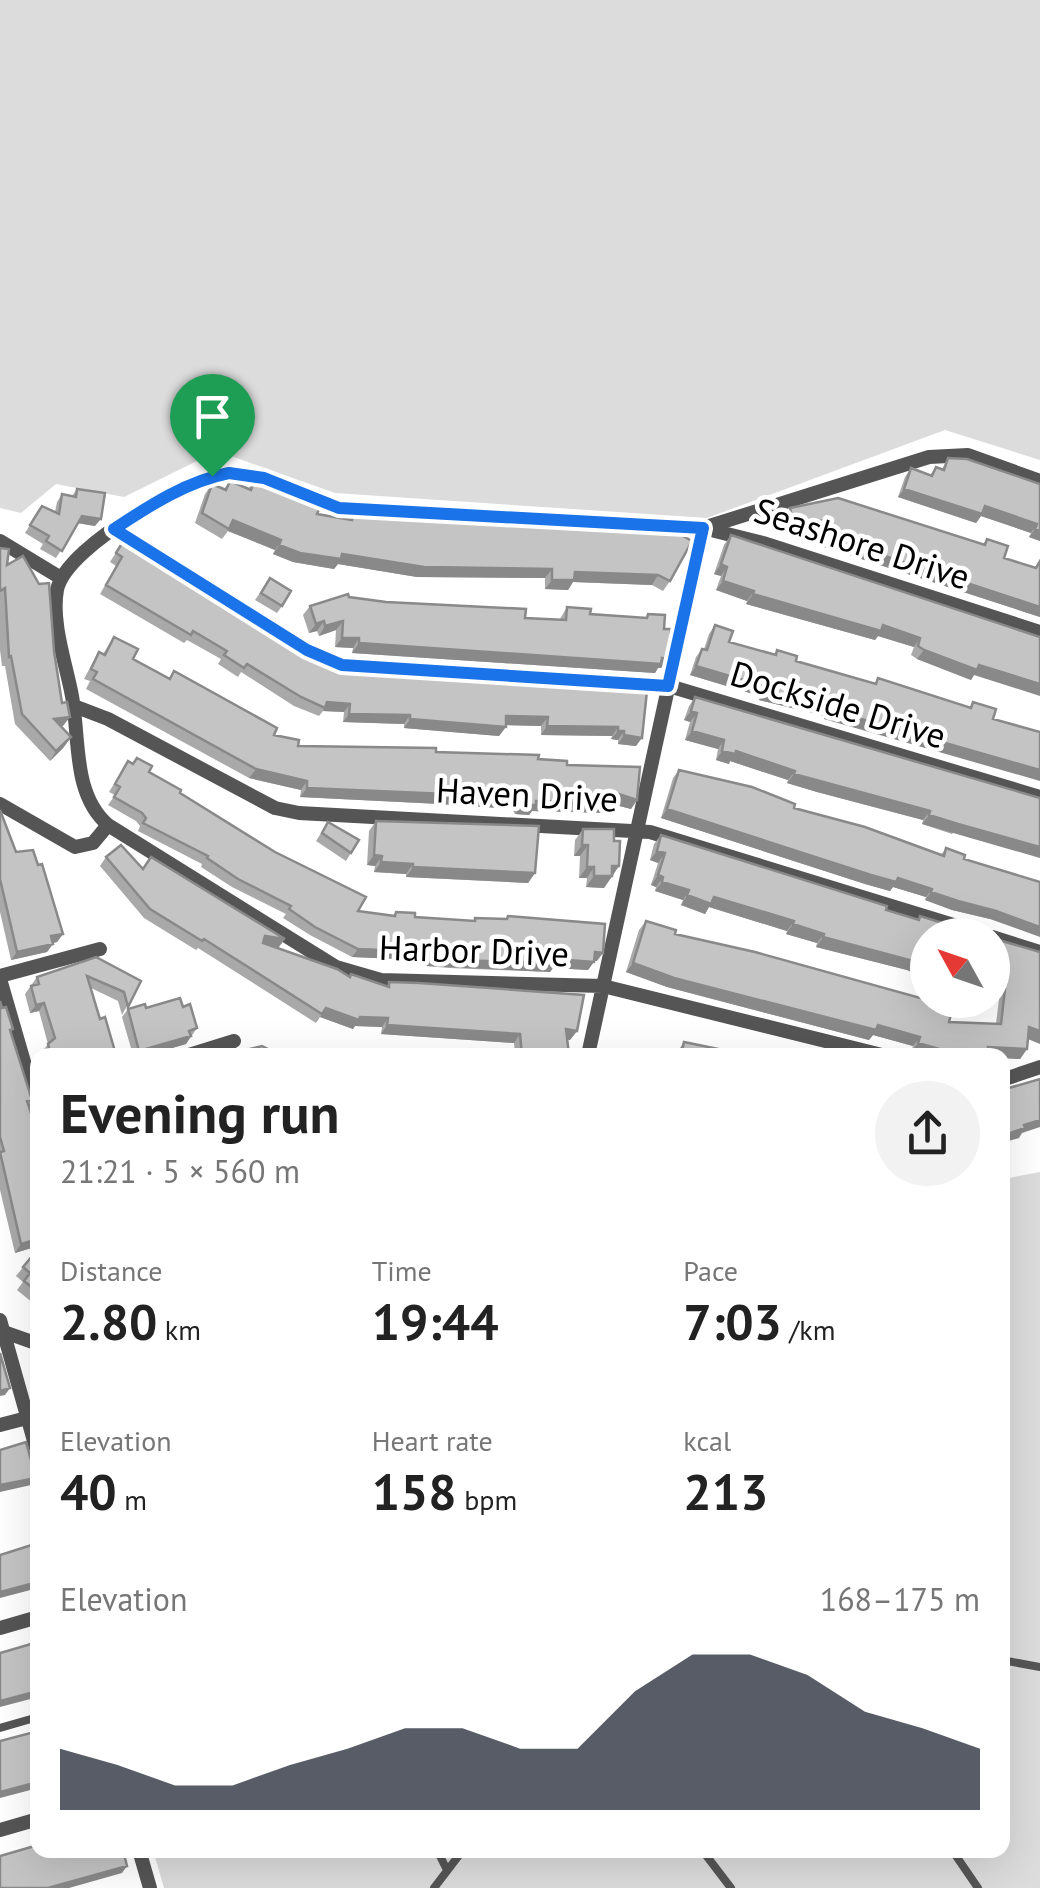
<!DOCTYPE html>
<meta charset="utf-8">
<style>
body{margin:0;font-family:"PT Sans",sans-serif;background:#f2f2f2;color:#222;height:100vh;display:flex;flex-direction:column;font-size:38px;white-space:nowrap}
*{box-sizing:border-box;margin:0}
p{font-size:32px;color:#767676}
.icon{flex:none;width:55px;height:55px;fill:none;stroke:currentColor;stroke-width:2;stroke-linecap:round;stroke-linejoin:round}
.map{position:relative;flex:1;overflow:hidden}
.sheet{position:absolute;left:30px;top:1048px;width:980px;height:810px;display:flex;flex-direction:column;background:#fff;border-radius:20px;box-shadow:0 10px 40px #0002}
.sheet>*{flex:none}
.needle{width:65px;rotate:310deg}
.controls{position:absolute;left:910px;top:918px;display:grid;gap:20px}
.controls a{display:grid;place-items:center;width:100px;height:100px;border-radius:50%;background:#fff;box-shadow:0 10px 40px #0002;font-size:50px}
.pin{position:absolute;display:grid;place-items:center;width:85px;height:85px;color:#fff;margin:-102px -42px;border-radius:50% 50% 50% 0;rotate:-45deg;box-shadow:0 0 10px #0007}
.pin .icon{rotate:45deg}
.round{display:grid;place-items:center;flex:none;width:105px;height:105px;border-radius:52px;background:#f2f2f2}
.head{display:flex;align-items:center;justify-content:space-between;height:170px;padding:0 30px}
h1{font-size:55px;font-weight:700;line-height:75px}
.metrics{display:grid;grid-template-columns:repeat(3,1fr);gap:15px;height:170px;padding:10px 30px}
.metrics div{display:grid;align-content:center}
.metrics b{font-size:50px;font-weight:700}
.metrics small{font-size:28px;font-weight:400}
.metrics p{font-size:28px}
.chart{height:280px;padding:20px 30px}
.chart p{display:flex;justify-content:space-between}
.chart svg{width:100%;height:180px;margin-top:10px;fill:#111827;opacity:.7}
.map>svg:first-child{display:block}
.green{fill:#dcdcdc}
.lines{fill:none;stroke-linecap:round;stroke-linejoin:round}
.lane{stroke:#555;stroke-width:8}
.street{stroke:#555;stroke-width:14}
.wall{fill:#a9a9a9}
.shaded-wall{fill:#898989}
.building{fill:#c4c4c4;stroke:#898989;stroke-width:2.5}
.route-casing{stroke:#fff;stroke-width:20}
.route{stroke:#1a73e8;stroke-width:12}
.labels{text-anchor:middle;stroke-width:9;stroke-linejoin:round;paint-order:stroke}
.street-label{font-size:35px;fill:#000;stroke:#fff}
</style>
<div class="map">
<svg width="1040" height="1888" viewBox="0 0 1040 1888">
<rect width="100%" height="100%" fill="#fff"/>
<path class="green" d="M0 0H1040V460L945 430 707 518 335 493 217 451 124 497 56 484 21 513 0 508Z
M1040 1172V1888H164L153 1850H1002L1003 1179Z"/>
<g class="lines">
<path class="lane" d="M1002 1660 1040 1667
M0 1728 38 1717
M437 1850 447 1870
M702 1850 731 1888
M952 1850 978 1888
M434 1888 463 1850"/>
<path class="street" d="M114 529 307 650 342 665 669 686 1040 797
M0 541 61 578
M74 706 108 719 275 808 299 813 650 832 986 935
M0 804 75 847 93 843 108 825 336 967 381 980 603 986 882 1055
M108 825C72 794 80 738 72 696 66 664 51 622 57 590 66 545 200 469 245 474 286 477 320 505 361 510L703 528 763 543 1040 632
M992 937 1040 952
M0 976 100 949
M0 979 38 1110
M189 1055 234 1041
M588 1055 703 528 929 457 968 455 1040 481
M1002 1080 1040 1067
M0 1320 38 1455
M4 1332 38 1344
M0 1425 27 1418 38 1403
M0 1628 38 1617
M0 1830 38 1819
M139 1850 150 1888"/>
</g>
<path class="wall" d="M948 458 1040 484V541L1029 537 1031 533 981 516 976 523 898 497 905 477 911 468 930 475 936 467 942 469Z
M255 479 317 514 348 519 353 513 476 523 478 520 528 525 612 526 670 581 663 591 652 585 573 582 568 590 545 589V578L417 577 338 564 334 569 293 562 273 554 275 550 228 531 222 539 195 523 205 494 212 484 224 489 230 481 248 489Z
M77 489 95 526 78 523 56 558 40 549 43 544 25 533 42 506 55 512 57 502 62 494 72 496Z
M790 508 983 544 987 539 1004 558 1034 568 1040 561V617L812 543 818 529 788 535 784 517Z
M731 535 1040 637 974 675 971 680 917 659 911 655 914 647 878 636 875 640 746 604 747 601 716 590 721 576 714 574 724 545Z
M124 540 133 551 317 658 345 671 647 691 636 746 618 744V740L611 739 612 736 541 735V726L506 725 499 736 404 728V724L343 722 344 712 323 711 319 716 294 706 241 672 238 677 218 664 221 659 187 640 184 643 100 594 116 566 110 562Z
M0 548 7 565 54 651 62 703 70 717 61 727 64 747 50 761 15 724 5 666H2L0 650Z
M270 578 282 606 277 613 255 600Z
M349 597 525 618 560 619 567 607 590 614 645 618 648 614 664 629 668 659 661 668H658L655 673 352 653 353 648 335 647 336 630 319 636 317 631 309 633 303 615 310 606Z
M715 625 729 642 774 654 777 650 796 661 874 684 878 678 970 707 973 702 996 709 824 719 825 716 759 700 760 696 690 675 696 657 702 649H704L709 634Z
M114 637 133 659 169 678 174 671 274 735 298 746 436 752 538 759 567 765 637 800 631 809 612 804 606 813 532 811 529 815 515 814 512 809 440 804 300 797 301 790 249 778 86 689 90 681 84 679 93 662 99 652 103 654Z
M695 697 994 784 952 834 922 824 923 820 817 792 787 783 788 780 730 761 729 764 716 760 718 749 685 740 690 722 684 720 689 706Z
M128 761 149 772 358 911 393 916 396 912 415 917 473 921 475 918 505 919 508 916 597 961H594L588 970 553 968 550 972 449 968 426 966 421 960 352 957 310 935 283 918 286 914 232 887 201 867 202 864 138 831 140 826 136 821 108 805 115 795 109 792Z
M679 770 941 855 946 848 964 859 990 919 952 910 925 900 926 897 893 887 890 891 865 884 661 818 673 778Z
M0 810 16 852 38 865 63 934 57 942 53 943 47 952 11 960 0 912Z
M376 821 535 873 528 883 406 877V874L374 872 375 866 367 865 369 831Z
M328 822 359 840 346 861 316 841Z
M583 829 614 841 619 866 604 888 586 887 587 878H579L580 856H574L575 840Z
M661 835 886 910 917 920 920 916 928 935V979L907 970 816 947 817 943 786 934 787 931 709 907 705 914 681 905 683 900 655 891 656 887 651 885 658 863 650 860 654 844Z
M106 857 143 869 279 947H274L349 976 387 986 389 982 577 1031 570 1040 567 1039 569 1055H515L514 1043 381 1034 382 1027 355 1026 353 1029 320 1017 316 1023 198 948 196 950 144 918 100 866Z
M646 921 675 934 949 1022 996 1024 999 999 992 997V938L1028 1039 1027 1049 1020 1059 1002 1058V1055H922L911 1052 913 1046 873 1035 869 1040 667 987 626 972 639 930Z
M96 957 141 981 122 1015 118 1001 91 988 100 1019 116 1055H43L42 1052 48 1044 39 1011 30 1013 25 994 37 977Z
M0 1001 13 1029 10 1033 32 1100 28 1106 38 1246 15 1253 0 1190Z
M183 1007 197 1028 186 1044 148 1055H133L122 1017 128 1009Z
M684 1042 727 1055H675Z
M38 1249V1313L30 1307 33 1303 17 1290 23 1282 16 1276Z"/>
<path class="shaded-wall" d="M904 489 985 506 1037 524 1031 533 981 516 976 523 898 497Z
M82 516 101 519 95 526 77 523Z
M233 520 281 540 275 550 228 531Z
M824 520 818 529 788 535 794 527Z
M1035 529 1040 531V541L1029 537Z
M818 534 1040 607V617L812 543Z
M279 545 342 554 552 569 545 578 417 577 338 564 334 569 293 562 273 554Z
M721 564 727 567 721 576 714 574Z
M575 572 658 575 652 585 573 582 568 590 545 589 552 580Z
M723 581 754 591 747 601 716 590Z
M753 594 883 625 920 638 914 647 878 636 875 640 746 604Z
M324 621 317 631 309 633 316 624Z
M343 621 336 630 319 636 325 626Z
M342 638H359L353 648 335 647Z
M359 643 662 658 668 659 661 668H658L655 673 352 653Z
M924 650 979 665 1040 684V696L974 675 971 680 917 659Z
M696 666 767 687 760 696 690 675Z
M765 691 831 707 825 716 759 700Z
M327 702 350 704 344 712 323 711Z
M830 710 1040 770V781L824 719Z
M691 711 697 713 690 722 684 720Z
M349 714 410 715 404 724 343 722Z
M506 716 548 717 541 726 500 725Z
M70 717 63 726 48 729 54 719Z
M410 719 506 727 499 736 404 728Z
M547 726 618 727 612 736 541 735Z
M618 731H624L618 740 611 739Z
M692 731 724 740 718 749 685 740Z
M624 735 642 738 636 746 618 744Z
M71 737 64 747 50 761 56 751Z
M722 751H736L795 771 788 780 730 761 729 764 716 760Z
M256 769 307 781 301 790 249 778Z
M794 774 930 811 923 820 817 792 787 783Z
M307 788 447 794 518 800 512 809 440 804 300 797Z
M616 793 637 800 631 809 612 804 606 813 532 811 529 815 515 814 522 805 536 801Z
M667 809 932 889 926 897 893 887 890 891 865 884 661 818Z
M929 815 1040 847V858L922 824Z
M582 845H588L580 856H574Z
M657 851 665 853 658 863 650 860Z
M374 855 382 856 375 866 367 865Z
M381 862 413 864 406 874 374 872Z
M612 866H619L604 888 586 887 594 876Z
M413 867 535 873 528 883 406 877Z
M587 867H594L587 878H579Z
M658 875 663 877 656 887 651 885Z
M662 882 689 890 683 900 655 891Z
M931 892 996 911 1040 927V937L990 919 952 910 925 900Z
M687 895 714 897 794 921 787 931 709 907 705 914 681 905Z
M793 924 824 934 817 943 786 934Z
M63 934 57 942 45 945 51 936Z
M265 936 285 939 279 947 259 945Z
M823 937 913 961 928 966V979L907 970 816 947Z
M53 944 47 952 11 960 17 952Z
M358 949 427 952 421 960 352 957Z
M595 952 603 953 597 961 589 960Z
M432 957 556 959 594 962 588 970 553 968 550 972 426 966Z
M633 963 878 1025 920 1037 913 1046 873 1035 869 1040 667 987 626 972Z
M992 985 1005 989 999 999 992 997Z
M44 1003 39 1011 30 1013 36 1005Z
M326 1008 360 1017 388 1018 382 1027 355 1026 353 1029 320 1017Z
M387 1025 520 1034 514 1043 381 1034Z
M1029 1027 1040 1031V1044L1023 1037Z
M566 1029 577 1031 570 1040 560 1038Z
M191 1036 186 1044 148 1055H137L139 1051Z
M918 1043 960 1054 922 1055 911 1052Z
M988 1047 1027 1049 1020 1059 1002 1058V1055H982Z
M1040 1120V1127L1022 1133 1019 1138 1002 1143 1004 1135 1024 1125Z
M38 1239V1246L15 1253 21 1244Z
M10 1388 5 1395 0 1396V1391Z
M36 1478 31 1485 0 1492V1485Z
M38 1582V1588L0 1598V1592Z
M38 1691V1697L0 1707V1701Z
M38 1782V1788L0 1798V1792Z
M127 1866 122 1873 69 1888H48Z"/>
<path class="building" d="M948 458 967 459 1040 484V531L1035 529 1037 524 985 506 982 514 904 489 911 468 932 476 936 467 944 470Z
M255 479 321 505 317 514 352 520 353 513 478 523V520L510 521 528 525 612 526 672 530 692 541 670 581 658 575 575 572 574 580H552V569L424 567 342 554 341 559 300 553 279 545 281 540 233 520 229 529 202 513 212 484 226 490 230 481 251 490Z
M77 489 105 493 101 519 82 516 62 551 46 541 49 536 30 525 42 506 59 514 62 494 76 497Z
M838 498 985 545 987 539 1008 546 1004 558 1036 568 1040 561V607L818 534 824 520 794 527 790 508Z
M731 535 1040 637V684L979 665 977 670 924 650 918 646 920 638 883 625 881 631 753 594 754 591 723 581 727 567 721 564Z
M124 540 136 547 133 551 198 584 317 658 345 671 647 691 642 738 624 735V731H618V727L547 726 548 717 506 716V727L410 719V715L349 714 350 704 327 702 325 708 301 697 247 664 244 668 224 655 227 651 193 631 191 635 106 585 122 557 116 553Z
M0 548 9 549 7 565 23 556 39 584 49 583 54 651 62 703 67 702 70 717 54 719 71 737 56 751 22 714 11 656 9 657 5 588 0 591Z
M270 578 291 591 282 606 261 593Z
M348 594 349 597 386 602 526 609 525 618 566 620 567 607 591 609 590 614 647 618 648 614 665 615 664 629H671L668 659 662 658 661 664 359 643V638H342L343 621 325 626 324 621 316 624 310 606Z
M715 625 733 631 729 642 776 655 777 650 797 656 796 661 876 684 878 678 971 708 973 702 996 709 993 719 1040 732V770L830 710 831 707 765 691 767 687 696 666 702 649 707 650Z
M114 637 138 649 133 659 170 679 174 671 277 728 274 735 299 740 298 746 436 748V752L539 755 538 759 567 761V765L640 767 637 800 616 793 612 803 536 801V805H522L518 800 447 794 307 788V781L256 769 93 679 97 672 91 669 99 652 105 655Z
M695 697 1040 798V847L958 824 929 815 930 811 794 774 795 771 736 751 735 754 722 751 724 740 692 731 697 713 691 711Z
M137 758 152 766 149 772 181 790 180 793 275 852 366 897 358 911 395 916 396 912 415 913V917L475 921V918L507 919 508 916 605 924 603 953 595 952 594 962 556 959V963L455 960 432 957 427 952 358 949 315 927 289 909 291 906 238 879 207 858 208 856 143 823 146 818 142 813 114 797 120 787 115 784 128 761 133 764Z
M679 770 752 787 795 804 794 808 865 827 944 856 946 848 965 855 964 859 1040 882V927L996 911 958 901 931 892 932 889 898 878 896 882 871 875 667 809Z
M0 810 16 852 33 850 38 865 42 864 63 934 51 936 53 944 17 952 0 879Z
M376 821 539 826 535 873 413 867V864L381 862 382 856 374 855Z
M328 822 359 840 351 853 322 833Z
M583 829H614V841H620L619 866H612V876H594V867H587L588 845H582Z
M661 835 887 906 886 910 919 920 920 916 982 935H928V966L913 961 823 937 824 934 793 924 794 921 714 897 711 904 687 895 689 890 662 882 663 877 658 875 665 853 657 851Z
M121 845 143 869 151 857 285 939 265 936 263 943 337 969 350 977 351 974 389 987V982L419 983 584 995 577 1031 566 1029 569 1055H522L520 1034 387 1025 388 1018 360 1017 359 1020 326 1008 322 1014 204 939 202 941 150 909 106 857Z
M646 921 676 930 675 934 755 952 953 1007 949 1022 1001 1024 1005 989 992 985V938L1040 952V1031L1029 1027 1027 1049 988 1047V1055H960L918 1043 920 1037 878 1025 876 1030 674 978 633 963Z
M96 957 141 981 128 1007 124 992 87 976 100 1019 105 1017 116 1055H51L48 1044 55 1038 44 1003 36 1005 31 986 39 984 37 977Z
M180 998 183 1007 190 1004 197 1028 189 1031 191 1036 139 1051 128 1009 145 1004 146 1008Z
M0 1001 2 1008 6 1007 13 1029 10 1030 32 1100 27 1101 38 1134V1239L21 1244 0 1152 4 1151 0 1137Z
M684 1042 728 1051 727 1055H681Z
M262 1046 280 1055H225Z
M1040 1079V1120L1024 1125 1025 1128 1004 1135 1006 1143 1002 1144V1090Z
M38 1249V1292L24 1281 30 1273 23 1267Z
M0 1353 10 1388 0 1391Z
M26 1442 36 1478 0 1485V1450Z
M38 1543V1582L0 1592V1555Z
M38 1642V1691L0 1701V1653Z
M38 1731V1782L0 1792V1741Z
M38 1845V1850H123L127 1866 48 1888H0V1856Z"/>
<g class="lines">
<defs>
<path id="route" d="M229 473 264 478 339 508 703 528 668 686 342 665 307 650 114 529C149 506 187 481 229 473Z"/>
</defs>
<use href="#route" class="route-casing"/>
<use href="#route" class="route"/>
</g>
<g class="labels">
<g class="street-label">
<text transform="translate(862 544) rotate(18)" y="12">Seashore Drive</text>
<text transform="translate(838 705) rotate(17)" y="12">Dockside Drive</text>
<text transform="translate(527 795) rotate(3)" y="12">Haven Drive</text>
<text transform="translate(474 951) rotate(2)" y="12">Harbor Drive</text>
</g>
</g>
</svg>
<div class="controls">
<a><svg class="needle" viewBox="-14 -14 28 28"><path d="M0-13l5 13h-10z" fill="#e53935"/><path d="M0 13l5-13h-10z" fill="#767676"/></svg></a>
</div>
<div class="pin" style="left:212px;top:476px;background:#1e9e55"><svg class="icon" aria-label="arrive" viewBox="0 0 24 24"><path d="M6 21V4h12l-3 4 3 4H6"/></svg></div>
<section class="sheet">
<div class="head"><div><h1>Evening run</h1><p>21:21 · 5 × 560 m</p></div><a class="round"><svg class="icon" aria-label="share" viewBox="0 0 24 24"><path d="M12 15V3M7 8l5-5 5 5M5 13v7h14v-7"/></svg></a></div>
<div class="metrics">
<div><p>Distance</p><b>2.80<small> km</small></b></div>
<div><p>Time</p><b>19:44</b></div>
<div><p>Pace</p><b>7:03<small> /km</small></b></div>
</div>
<div class="metrics">
<div><p>Elevation</p><b>40<small> m</small></b></div>
<div><p>Heart rate</p><b>158<small> bpm</small></b></div>
<div><p>kcal</p><b>213</b></div>
</div>
<div class="chart"><p><span>Elevation</span>168–175 m</p>
<svg viewBox="0 0 160 44" preserveAspectRatio="none"><path d="M0 44V29L10 33L20 38L30 38L40 33L50 29L60 24L70 24L80 29L90 29L100 15L110 6L120 6L130 11L140 20L150 24L160 29V44z"/></svg>
</div>
</section>
</div>
